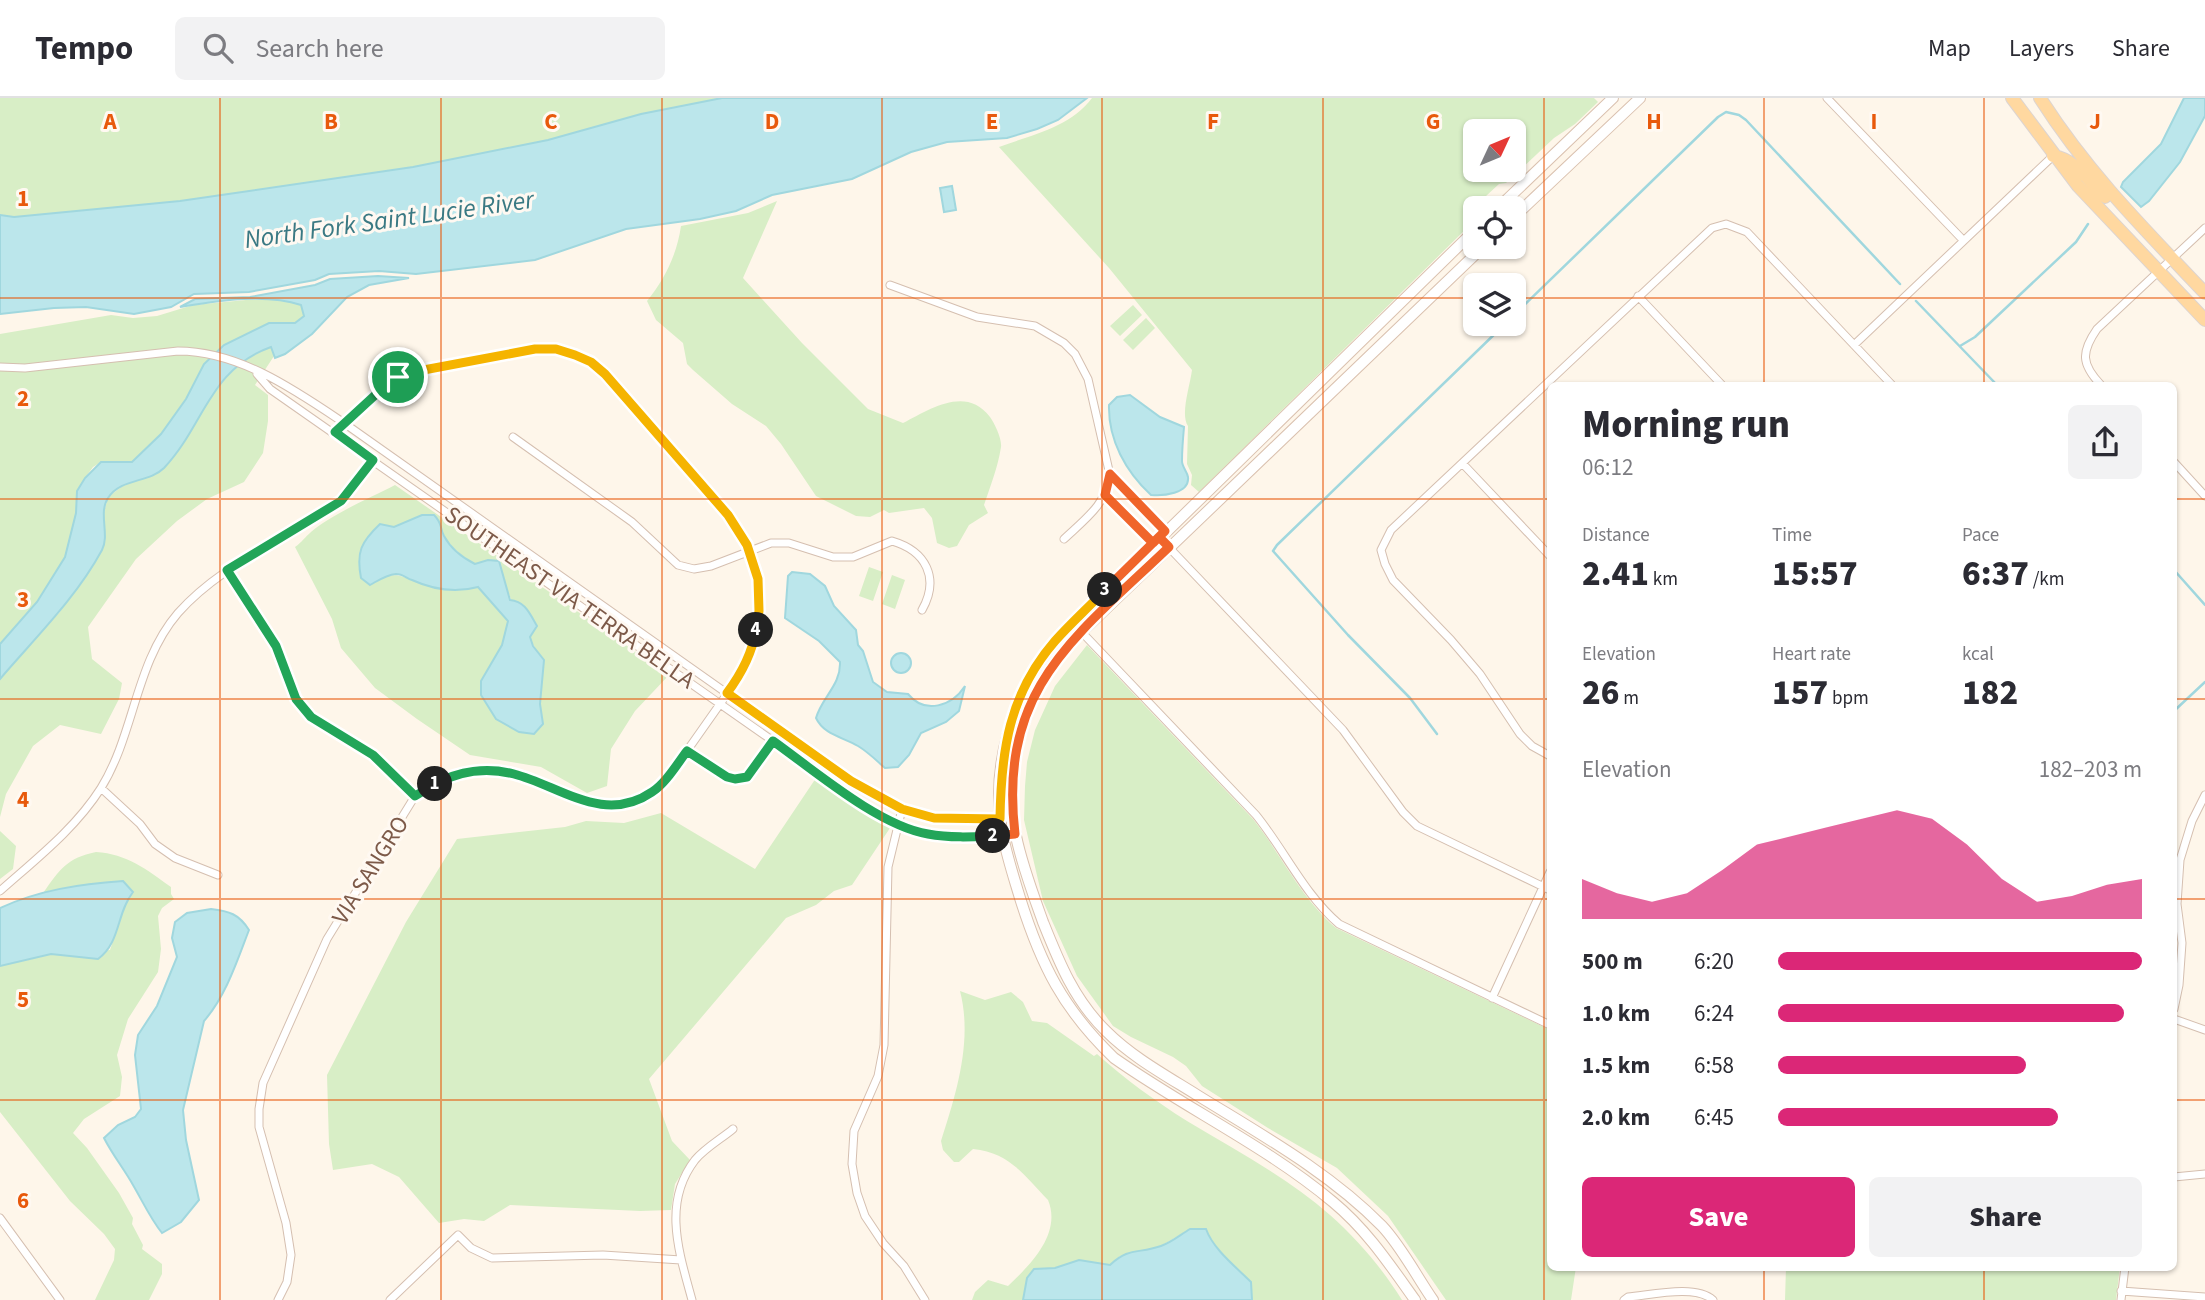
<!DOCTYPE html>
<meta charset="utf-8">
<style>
body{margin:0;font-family:"Source Sans 3",sans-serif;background:#f2f2f3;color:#2b2b33;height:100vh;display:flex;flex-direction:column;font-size:26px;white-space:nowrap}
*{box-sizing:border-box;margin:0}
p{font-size:23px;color:#7c7c81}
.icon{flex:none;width:38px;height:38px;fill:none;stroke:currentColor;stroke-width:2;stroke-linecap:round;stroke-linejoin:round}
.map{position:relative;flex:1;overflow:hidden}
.drawer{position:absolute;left:1547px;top:284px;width:630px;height:889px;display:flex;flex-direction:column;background:#fff;border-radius:10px;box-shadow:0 2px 5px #0004}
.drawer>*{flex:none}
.needle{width:46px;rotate:46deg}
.buttons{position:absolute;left:1463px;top:21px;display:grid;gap:14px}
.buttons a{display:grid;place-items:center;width:63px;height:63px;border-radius:10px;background:#fff;box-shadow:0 2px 5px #0004;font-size:35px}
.pin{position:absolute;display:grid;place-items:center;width:60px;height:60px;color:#fff;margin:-30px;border:4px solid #fff;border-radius:50%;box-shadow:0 2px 7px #0007}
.km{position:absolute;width:35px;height:35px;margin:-18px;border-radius:50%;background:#222;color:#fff;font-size:19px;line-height:35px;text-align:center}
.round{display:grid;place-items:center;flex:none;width:74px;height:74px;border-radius:10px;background:#f2f2f3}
.overview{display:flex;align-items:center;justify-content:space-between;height:119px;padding:0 35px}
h1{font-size:38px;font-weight:800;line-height:52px}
.metrics{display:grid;grid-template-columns:repeat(3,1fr);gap:10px;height:119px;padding:7px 35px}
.metrics div{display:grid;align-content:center}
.metrics b{font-size:35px;font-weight:800}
.metrics small{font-size:19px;font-weight:400}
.metrics p{font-size:19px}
.chart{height:196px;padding:14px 35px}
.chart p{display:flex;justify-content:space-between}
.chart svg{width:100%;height:126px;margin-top:7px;fill:#db2777;opacity:.7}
.primary-button{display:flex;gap:14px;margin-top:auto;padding:14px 35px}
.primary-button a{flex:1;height:80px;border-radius:10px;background:#db2777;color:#fff;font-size:28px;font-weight:800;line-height:80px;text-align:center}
.primary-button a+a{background:#f2f2f3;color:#2b2b33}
ul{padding:0 35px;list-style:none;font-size:23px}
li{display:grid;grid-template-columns:112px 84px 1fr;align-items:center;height:52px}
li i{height:18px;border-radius:9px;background:#db2777}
header{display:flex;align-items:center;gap:42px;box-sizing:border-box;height:98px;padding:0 35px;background:#fff;border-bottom:2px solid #e1e1e2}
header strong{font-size:33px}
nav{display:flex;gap:38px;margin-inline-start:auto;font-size:24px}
.search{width:490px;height:63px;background:#f2f2f3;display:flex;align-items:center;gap:18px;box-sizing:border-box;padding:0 24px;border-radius:10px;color:#7c7c81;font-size:26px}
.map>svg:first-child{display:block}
.green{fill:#d8eec6;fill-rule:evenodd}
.water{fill:#bbe6eb;stroke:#a0d7de;stroke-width:2}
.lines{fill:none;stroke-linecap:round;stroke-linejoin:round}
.stream{stroke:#a0d7de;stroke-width:2.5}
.street-casing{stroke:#d5bfb0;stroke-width:9}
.secondary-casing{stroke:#dac1af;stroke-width:12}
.primary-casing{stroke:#ddd4d0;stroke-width:14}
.street{stroke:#fff;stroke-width:7}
.secondary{stroke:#fff;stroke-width:10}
.primary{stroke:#ffd8a0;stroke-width:12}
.split-1-casing{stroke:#fff;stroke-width:14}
.split-2-casing{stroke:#fff;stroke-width:14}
.split-3-casing{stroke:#fff;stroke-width:14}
.split-4-casing{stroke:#fff;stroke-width:14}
.split-5-casing{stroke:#fff;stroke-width:14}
.split-1{stroke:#22a559;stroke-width:9}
.split-2{stroke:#22a559;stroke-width:9}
.split-3{stroke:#f0652b;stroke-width:9}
.split-4{stroke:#f5b400;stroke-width:9}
.split-5{stroke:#f5b400;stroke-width:9}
.grid{fill:none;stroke:#e8590c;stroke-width:2;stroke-opacity:0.55}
.labels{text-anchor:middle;stroke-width:6;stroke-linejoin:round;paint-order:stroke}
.street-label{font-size:24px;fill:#7d5a49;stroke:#fff9f2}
.water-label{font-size:26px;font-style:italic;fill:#3a7983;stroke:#fff9f2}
.grid-label{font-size:23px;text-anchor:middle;font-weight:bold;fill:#e8590c;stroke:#fff9f2;stroke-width:6;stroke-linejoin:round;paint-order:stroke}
</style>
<header>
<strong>Tempo</strong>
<div class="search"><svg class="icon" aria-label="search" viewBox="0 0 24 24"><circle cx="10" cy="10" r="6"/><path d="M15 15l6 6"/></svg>Search here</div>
<nav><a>Map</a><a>Layers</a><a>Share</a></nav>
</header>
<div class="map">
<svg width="2205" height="1202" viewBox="0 0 2205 1202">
<rect width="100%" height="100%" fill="#fef6ea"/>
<path class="green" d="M0 0H910L0 164Z
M1092 0H1594L1598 4 1575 26 1554 40 1506 85 1499 86 1486 98V110H1475V122L1199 394 1191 387 1192 377 1187 366 1188 328C1180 316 1190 288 1192 272L1109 170 999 49C1031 37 1071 29 1092 0ZM1475 33H1514V72H1475Z
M777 103 743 180 802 245 868 311 903 325C930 311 966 287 990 319 995 326 1002 341 1001 349 998 369 990 389 984 407L988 415 969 427 957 448 949 450 937 445 932 420 924 410 889 415 884 412 870 419 856 418 816 398 781 346 766 328 732 306 693 272 687 266 683 245 656 222 647 203C665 181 677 156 681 128L748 115Z
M284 201 301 207 304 219 295 225H269L224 247 204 266 186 301 161 337 132 364H101L93 369 85 380 77 393 76 415 65 459 37 504 0 546V236L111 217 133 220 157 218 193 207 246 202Z
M1133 207 1142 217 1120 238 1110 228Z
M1146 220 1155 230 1133 252 1123 242Z
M271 248 274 258 255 287 268 297V323L263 355 244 384 207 401 177 423 136 461 88 529 92 561 122 585 119 601 101 636 60 627 33 648 6 696 0 719V581L40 534 59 515 104 449 103 418 108 399 128 384 153 377 219 285 244 263Z
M395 387 669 577 635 613 611 651 607 688 587 695 541 669 470 657 417 621 375 590 341 550 332 521 295 449C302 444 305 439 311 434 330 417 372 399 395 387ZM422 417C440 433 454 455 475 466L488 462 499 464C508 498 522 534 544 562L540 606 543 626 481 583 503 547 508 523 478 489C461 494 429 489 412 482 401 478 398 476 385 478L394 429Z
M869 469 883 474 873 503 859 498Z
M892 477 905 482 895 511 882 506Z
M1087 547 1253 721C1281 756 1300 799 1336 830L1550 932V1169H1576L1571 1202H1446L1388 1118 1337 1070 1268 1030 1202 988 1186 968 1173 959 1131 939 1113 928 1077 878 1043 803 1024 722 1025 688 1027 664 1035 632 1055 588Z
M816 680 890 730 852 787 834 793 816 807 786 820 649 981 672 1043 690 1062 675 1086 671 1112 640 1113 510 1107 484 1123 464 1121 439 1125 399 1079 372 1066 333 1072 329 1046 327 977 406 824 457 741 565 729 586 723 624 725 661 715 755 771Z
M0 733 16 748 13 771 0 781Z
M96 754C127 756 146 771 171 789V796L174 801 162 810 158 818 161 851 158 874 128 921 117 957 122 979 120 998 84 1021 73 1035 87 1050 119 1095 133 1120 132 1126 143 1147 142 1151 162 1166V1176L149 1202H95L114 1162 115 1151 104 1136 70 1103 0 1014V868L51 856 110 852 126 804 52 792 43 795C60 771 67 760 96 754Z
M960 893 985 902 1011 894 1023 904 1032 923 1047 925 1094 958 1097 956C1125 981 1155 1003 1187 1023 1235 1052 1287 1079 1330 1117 1358 1142 1382 1170 1402 1202H1252L1251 1184C1236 1169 1213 1151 1206 1131H1190L1159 1149 1120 1158 1110 1167 1079 1162 1055 1170H1042L1027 1180 1023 1202H972L975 1194 988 1182 1008 1188C1030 1167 1062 1136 1048 1102 1024 1077 1010 1055 973 1051L959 1064H954L943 1052 941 1043C956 996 973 943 960 893Z
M1786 1169H2120L2116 1202H1785Z"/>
<path class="water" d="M722 0H1087L1058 22 1037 31 1007 40 947 44 911 54 852 81 772 97 736 113 700 121 626 131 535 162 416 176 379 173 329 176 315 182 249 194 194 196 171 209 134 216 86 209 54 210 0 216V117L14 119 180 103 413 69 548 42 641 16Z
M2184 0H2205V18L2180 64 2149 103 2141 109 2121 89 2123 84 2161 46Z
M952 88 956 112 944 114 940 90Z
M378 178 409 180 369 187 347 199 312 236 285 256 275 260 271 249C209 271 204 328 164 370 149 385 121 380 108 400 98 415 110 437 102 452 76 500 36 539 0 581V546L37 504 65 459 76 415 77 393 85 380 101 364H132L161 336 186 301 204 266 224 247 269 225H295L304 218 301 207C264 195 218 203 180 209L195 201 250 199 315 187 330 181Z
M1130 297 1160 319 1184 329C1183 340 1182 352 1182 363 1182 369 1187 373 1188 379 1190 396 1162 398 1151 397 1126 374 1108 342 1109 307L1117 299Z
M422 417H434C443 426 439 428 444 438 451 451 463 460 475 466L488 462 499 463 510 502C525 503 530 516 537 528L530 539 533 548 544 562 540 606 543 626 534 636 519 634 496 621 481 597V583L502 547 508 523 478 489C456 495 434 492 412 482 406 480 403 476 396 476 386 477 379 482 370 487L361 480C356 454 361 444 380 426L394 429Z
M792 474 810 476 825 488 834 508 856 532 858 547 863 553 873 584 887 594 908 596C925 617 952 608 965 588L959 613 946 624 921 635 909 657 898 669 885 670C876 662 868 654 858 648 843 639 824 637 816 620 822 599 841 587 840 564L819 543 785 520 788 478Z
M891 565a10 10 0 1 1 20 0a10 10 0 1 1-20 0Z
M123 783 133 794C116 816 121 844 98 861L51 856 0 868V810C39 792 80 786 123 783Z
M211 811C229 813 239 816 249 832 237 863 226 898 204 923L183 1012 186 1042 199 1102 181 1124 162 1135C150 1120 143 1104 133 1087 124 1071 112 1056 104 1040L118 1027 135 1019 141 1011 135 957 138 937 157 908 177 859 172 840 175 824 187 815Z
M1190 1131H1206C1213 1151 1236 1169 1251 1184L1252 1202H1023L1027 1180 1034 1171 1055 1170 1079 1162 1110 1167C1129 1149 1138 1156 1161 1148 1172 1144 1180 1137 1190 1131Z"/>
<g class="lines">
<path class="stream" d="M1916 203 1997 287
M1514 217 1718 19 1726 14 1739 17 1746 22 1900 186
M1960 248 1975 239 2076 144 2088 126
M2174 472 2205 507
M2174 613 2205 584
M1437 636 1410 600 1348 537 1273 453 1277 447 1505 226"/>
<defs>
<path id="street" d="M1827 0 1963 142
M890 187 977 219 1035 228 1064 245 1075 256 1088 281 1110 377 1165 433
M1638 198 1722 287
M1854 247 2053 58
M0 269 25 270 178 253C239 253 295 292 344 325L851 683 902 711 934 720H1013
M257 276 270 291 886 722C926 742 971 742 1015 736
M2101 287C2081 266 2081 254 2097 231L2205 130
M513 339 632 424 678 467 694 471 711 468 771 445H789L833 459H853L892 443C926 453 940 480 922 512
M2174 364 2205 398
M1463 366 1550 458
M1105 397 1153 445
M1159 439 1343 632 1403 714 1417 728 1550 792
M1064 441C1084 422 1107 406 1110 377
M227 472 244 496 276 548 296 601 311 619 373 657 415 698
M1073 525 1256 717C1285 753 1304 796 1339 826L1550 927
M687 653 728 679 735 681 747 679 780 633
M1550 658 1532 648 1520 636 1480 576 1451 542 1393 482 1385 466 1381 452 1391 432 1712 130 1726 126 1747 134 1892 287
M101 690 140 726 155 746 175 760 218 777
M902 711 888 769 884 947 878 978 854 1033 852 1066 857 1095 865 1118 883 1145 904 1168 925 1202
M0 793C36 761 75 731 101 690 135 635 135 565 178 515 212 477 256 455 299 429 313 421 328 414 340 404 354 392 363 376 374 362
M1492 900 1550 774
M2174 911 2179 887 2182 845 2177 806 2180 762 2192 723 2205 697
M2174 921 2205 932
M2174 1079 2205 1076
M0 1120 60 1202
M2121 1193 2205 1199
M278 1202 287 1184 291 1157 286 1125 259 1029V1011L263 985 327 841 415 698 444 681 463 674 485 672 514 675 583 704 607 707 634 704 654 693 677 667 744 572 754 545 759 513 758 481 747 447 728 417 605 276 591 264 575 257 556 251H535L413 274C382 285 358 311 335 334
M390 1202 458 1137 471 1150 492 1160 603 1157 681 1162
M692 1202C679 1154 662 1105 695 1062 705 1050 721 1041 733 1031
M1624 1202 1628 1199C1651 1197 1696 1186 1713 1202
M2121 1202 2125 1169"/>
<path id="secondary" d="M1498 110 1613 0
M1514 119 1640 0
M1415 1202C1390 1167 1367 1132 1333 1104 1266 1048 1185 1010 1114 960 1063 911 1041 867 1020 800 1014 780 1007 759 1003 738 989 668 1013 598 1056 542L1475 132
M1433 1202C1417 1179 1401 1148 1382 1128 1329 1074 1260 1036 1197 997 1165 977 1132 959 1106 933 1074 902 1059 864 1043 824 1033 796 1022 767 1016 738 1002 672 1024 602 1065 550L1483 149"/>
<path id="primary" d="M2012 0 2078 88 2205 222
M2040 0C2087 74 2145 132 2205 195
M2053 58C2077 62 2088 83 2105 99"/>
</defs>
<use href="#street" class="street-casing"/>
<use href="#secondary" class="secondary-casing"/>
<use href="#primary" class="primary-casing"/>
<use href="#street" class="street"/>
<use href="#secondary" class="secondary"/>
<use href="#primary" class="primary"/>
</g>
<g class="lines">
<defs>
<path id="split-1" d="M398 279 385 288 335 334 373 362 341 403 227 472 276 548 296 601 311 619 373 657 415 698 435 686"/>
<path id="split-2" d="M435 686C459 673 487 669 514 676 560 688 604 727 652 694 666 685 677 666 687 653L727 679 735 681 747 679 773 643C815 673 879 728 928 736 950 740 971 739 993 738"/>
<path id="split-3" d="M993 738 1015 736C998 590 1074 540 1169 449L1159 439 1153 445 1105 397 1110 376 1165 433 1105 492"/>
<path id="split-4" d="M756 532C752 556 742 575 727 595L851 683 902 711 934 720 1000 721C1001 653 1009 596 1055 543 1071 525 1089 509 1105 492"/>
<path id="split-5" d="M398 279 413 274 535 251H556L575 257 591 264 605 276 728 417 747 447 758 481 759 513 756 532"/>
</defs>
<use href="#split-1" class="split-1-casing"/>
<use href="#split-2" class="split-2-casing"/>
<use href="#split-3" class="split-3-casing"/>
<use href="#split-4" class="split-4-casing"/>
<use href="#split-5" class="split-5-casing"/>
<use href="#split-1" class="split-1"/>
<use href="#split-2" class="split-2"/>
<use href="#split-3" class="split-3"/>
<use href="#split-4" class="split-4"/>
<use href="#split-5" class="split-5"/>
</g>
<path class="grid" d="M220 0V1202M441 0V1202M662 0V1202M882 0V1202M1102 0V1202M1323 0V1202M1544 0V1202M1764 0V287M1984 0V287M0 200H1475M1514 200H2205M0 401H1550M2174 401H2205M0 601H1550M2174 601H2205M0 801H1550M2174 801H2205M0 1002H1550M2174 1002H2205M1764 1169V1202M1984 1169V1202"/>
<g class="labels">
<g class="street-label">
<text transform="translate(570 499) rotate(35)" y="8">SOUTHEAST VIA TERRA BELLA</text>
<text transform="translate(370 772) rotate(-58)" y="8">VIA SANGRO</text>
</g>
<g class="water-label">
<text transform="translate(389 121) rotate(-8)" y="9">North Fork Saint Lucie River</text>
</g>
</g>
<g class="grid-label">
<text x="110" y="31">A</text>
<text x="331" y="31">B</text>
<text x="551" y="31">C</text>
<text x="772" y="31">D</text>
<text x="992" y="31">E</text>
<text x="1213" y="31">F</text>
<text x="1433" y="31">G</text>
<text x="1654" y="31">H</text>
<text x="1874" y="31">I</text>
<text x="2095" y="31">J</text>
<text x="23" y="108">1</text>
<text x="23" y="308">2</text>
<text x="23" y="509">3</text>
<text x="23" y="709">4</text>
<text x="23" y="909">5</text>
<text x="23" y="1110">6</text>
</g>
</svg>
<div class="buttons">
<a><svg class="needle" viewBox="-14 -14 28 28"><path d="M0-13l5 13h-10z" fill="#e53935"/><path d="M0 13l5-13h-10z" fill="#7c7c81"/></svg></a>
<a><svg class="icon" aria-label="locate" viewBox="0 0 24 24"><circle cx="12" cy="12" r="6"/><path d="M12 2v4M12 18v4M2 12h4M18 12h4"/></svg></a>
<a><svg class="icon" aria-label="layers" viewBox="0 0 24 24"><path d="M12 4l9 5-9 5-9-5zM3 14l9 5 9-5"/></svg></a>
</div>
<div class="pin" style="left:398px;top:279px;background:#1e9e55"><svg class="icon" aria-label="arrive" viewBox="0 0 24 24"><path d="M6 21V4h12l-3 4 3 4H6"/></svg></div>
<b class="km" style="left:435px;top:686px">1</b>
<b class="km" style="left:993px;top:738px">2</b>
<b class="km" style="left:1105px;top:492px">3</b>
<b class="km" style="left:756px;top:532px">4</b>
<section class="drawer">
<div class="overview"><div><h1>Morning run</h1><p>06:12</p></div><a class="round"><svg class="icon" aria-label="share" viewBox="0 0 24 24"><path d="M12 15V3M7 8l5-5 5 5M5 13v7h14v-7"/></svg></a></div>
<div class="metrics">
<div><p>Distance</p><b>2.41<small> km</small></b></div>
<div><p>Time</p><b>15:57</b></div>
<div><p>Pace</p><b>6:37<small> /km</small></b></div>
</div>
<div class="metrics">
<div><p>Elevation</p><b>26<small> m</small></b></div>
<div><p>Heart rate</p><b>157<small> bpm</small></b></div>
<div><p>kcal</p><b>182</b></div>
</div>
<div class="chart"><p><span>Elevation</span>182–203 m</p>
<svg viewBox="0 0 160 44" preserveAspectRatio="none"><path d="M0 44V30L10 35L20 38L30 35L40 27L50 18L60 15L70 12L80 9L90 6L100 9L110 18L120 30L130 38L140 36L150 32L160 30V44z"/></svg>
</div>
<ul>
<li><b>500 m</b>6:20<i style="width:100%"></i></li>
<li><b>1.0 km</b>6:24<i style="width:95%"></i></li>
<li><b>1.5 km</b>6:58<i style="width:68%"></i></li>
<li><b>2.0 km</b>6:45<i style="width:77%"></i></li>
</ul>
<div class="primary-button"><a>Save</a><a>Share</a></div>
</section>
</div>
